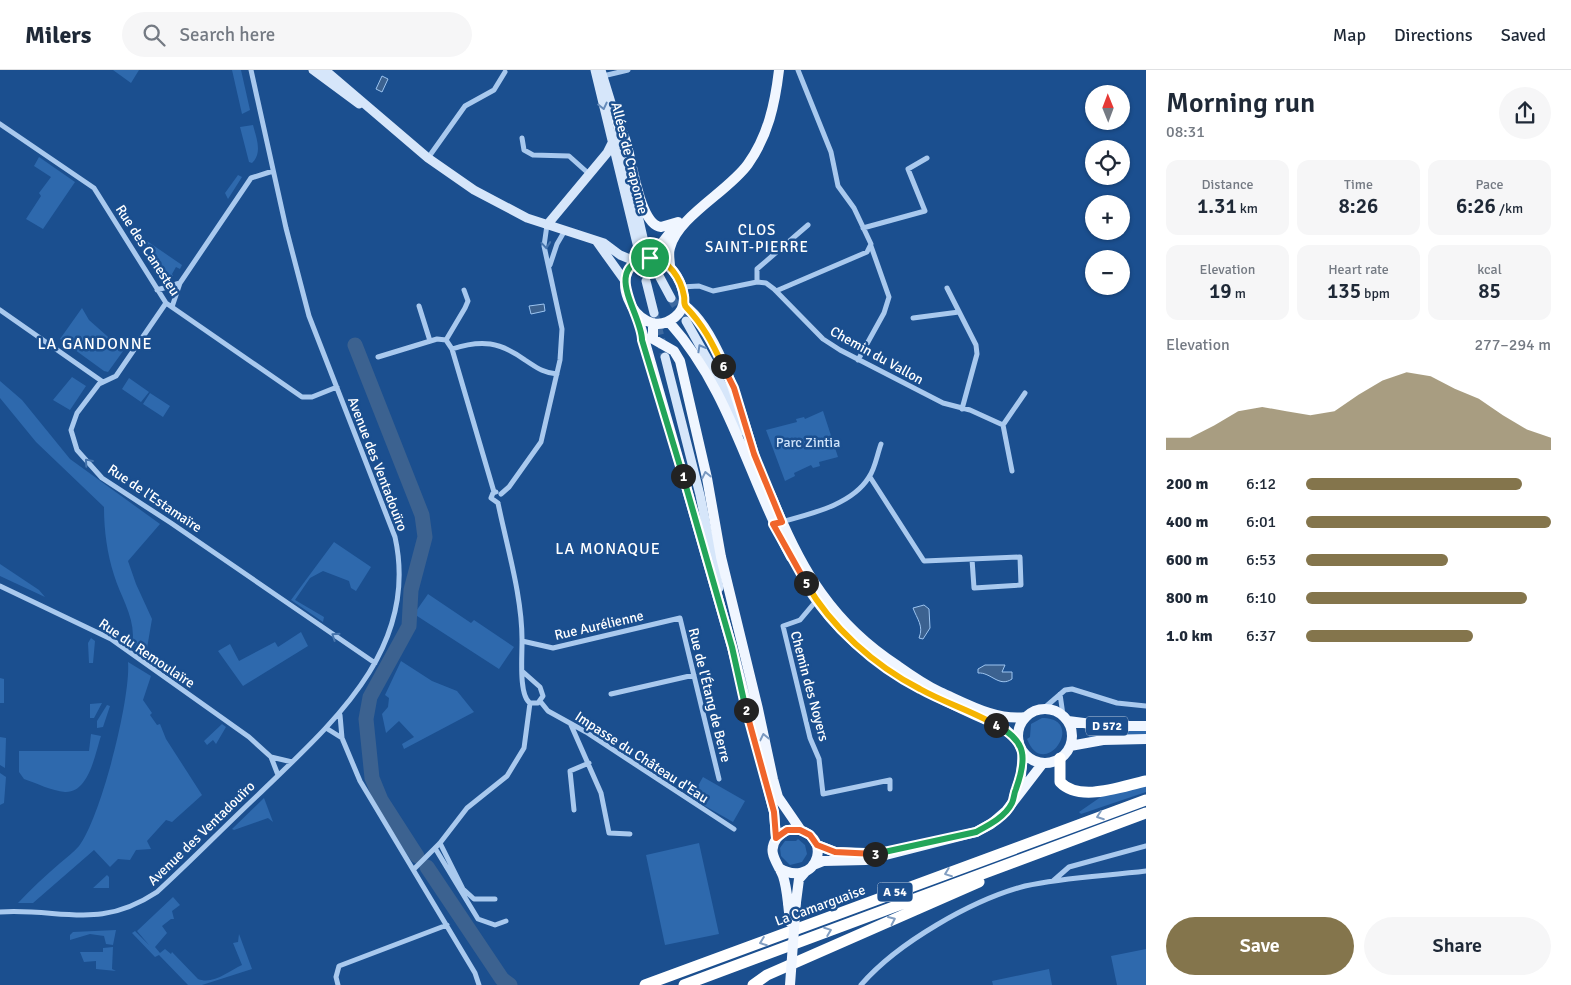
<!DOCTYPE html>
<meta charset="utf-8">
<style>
body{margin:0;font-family:Signika,sans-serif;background:#f6f6f7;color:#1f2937;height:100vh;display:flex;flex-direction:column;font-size:19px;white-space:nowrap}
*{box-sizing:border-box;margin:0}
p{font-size:16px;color:#747a83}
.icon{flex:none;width:28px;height:28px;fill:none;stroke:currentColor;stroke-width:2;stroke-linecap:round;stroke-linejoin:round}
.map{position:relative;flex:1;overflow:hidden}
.side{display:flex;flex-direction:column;background:#fff;width:425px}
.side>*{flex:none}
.needle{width:32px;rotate:359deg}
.fabs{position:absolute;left:1085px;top:15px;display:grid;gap:10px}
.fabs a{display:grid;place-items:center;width:45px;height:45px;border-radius:50%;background:#fff;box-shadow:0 1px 4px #0004;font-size:25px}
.pin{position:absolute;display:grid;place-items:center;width:42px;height:42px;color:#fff;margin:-21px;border:2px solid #fff;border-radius:50%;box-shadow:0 1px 5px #0007}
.km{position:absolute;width:25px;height:25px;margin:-12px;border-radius:50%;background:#222;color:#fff;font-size:14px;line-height:25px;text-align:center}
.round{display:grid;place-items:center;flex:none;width:52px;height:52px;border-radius:26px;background:#f6f6f7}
.headline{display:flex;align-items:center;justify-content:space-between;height:85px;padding:0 20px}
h1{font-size:28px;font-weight:600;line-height:38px}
.figures{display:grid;grid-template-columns:repeat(3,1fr);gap:8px;height:85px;padding:5px 20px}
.figures div{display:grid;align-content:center;border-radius:12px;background:#f6f6f7;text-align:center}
.figures b{font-size:21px;font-weight:600}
.figures small{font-size:14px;font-weight:400}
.figures p{font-size:14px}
.chart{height:140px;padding:10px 20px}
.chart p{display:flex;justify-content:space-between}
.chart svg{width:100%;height:90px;margin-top:5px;fill:#84754c;opacity:.7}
.cta{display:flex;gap:10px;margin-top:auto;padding:10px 20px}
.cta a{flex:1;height:58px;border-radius:30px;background:#84754c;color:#fff;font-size:20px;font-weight:600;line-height:58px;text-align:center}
.cta a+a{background:#f6f6f7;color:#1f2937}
ul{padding:0 20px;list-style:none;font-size:16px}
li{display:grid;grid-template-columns:80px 60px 1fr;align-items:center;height:38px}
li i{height:12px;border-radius:6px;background:#84754c}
header{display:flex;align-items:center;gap:30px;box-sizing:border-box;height:70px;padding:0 25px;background:#fff;border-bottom:1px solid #e0e1e3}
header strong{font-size:24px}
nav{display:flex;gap:28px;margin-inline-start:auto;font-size:18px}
.search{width:350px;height:45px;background:#f6f6f7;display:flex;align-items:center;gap:12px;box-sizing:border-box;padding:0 18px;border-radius:28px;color:#747a83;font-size:19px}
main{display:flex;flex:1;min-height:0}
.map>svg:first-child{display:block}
.green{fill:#2e69ad}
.water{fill:#3c6290;stroke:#9cc4f0}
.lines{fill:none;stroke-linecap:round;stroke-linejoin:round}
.river{stroke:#3c6290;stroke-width:15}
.secondary-tunnel{stroke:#3d69a0;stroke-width:9;stroke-dasharray:9 4.5;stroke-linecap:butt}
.street{stroke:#a9c9ee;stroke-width:5}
.secondary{stroke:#d6e6fa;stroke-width:9}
.primary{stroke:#f0f6ff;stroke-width:10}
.highway{stroke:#fff;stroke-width:11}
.primary-bridge{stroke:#f0f6ff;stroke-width:10}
.oneway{stroke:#668bba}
.oneway2{stroke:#4674ac}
.oneway3{stroke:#7b9ac1}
.oneway4{stroke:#829ec1}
.split-1-casing{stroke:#fff;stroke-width:10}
.split-2-casing{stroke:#fff;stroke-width:10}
.split-3-casing{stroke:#fff;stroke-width:10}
.split-4-casing{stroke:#fff;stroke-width:10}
.split-5-casing{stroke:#fff;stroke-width:10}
.split-6-casing{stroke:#fff;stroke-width:10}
.split-7-casing{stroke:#fff;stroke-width:10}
.split-1{stroke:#22a559;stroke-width:6}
.split-2{stroke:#22a559;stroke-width:6}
.split-3{stroke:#f0652b;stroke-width:6}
.split-4{stroke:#22a559;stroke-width:6}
.split-5{stroke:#f5b400;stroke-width:6}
.split-6{stroke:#f0652b;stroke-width:6}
.split-7{stroke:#f5b400;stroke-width:6}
.labels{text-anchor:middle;stroke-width:5;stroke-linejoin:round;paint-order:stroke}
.shield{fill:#1b4f8f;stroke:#bbcadd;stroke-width:1}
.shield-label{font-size:12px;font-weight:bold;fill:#fff}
.street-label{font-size:14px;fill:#fff;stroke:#1b4f8f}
.park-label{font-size:14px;fill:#cfe3fa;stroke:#1b4f8f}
.neighbourhood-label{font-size:15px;letter-spacing:1px;fill:#fff;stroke:#1b4f8f}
.quarter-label{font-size:16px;letter-spacing:1px;fill:#fff;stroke:#1b4f8f}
</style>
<header>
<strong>Milers</strong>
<div class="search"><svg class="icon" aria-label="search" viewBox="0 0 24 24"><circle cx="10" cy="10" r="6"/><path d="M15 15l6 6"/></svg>Search here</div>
<nav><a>Map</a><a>Directions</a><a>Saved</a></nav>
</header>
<main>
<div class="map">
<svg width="1146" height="915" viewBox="0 0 1146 915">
<rect width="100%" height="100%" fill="#1b4f8f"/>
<path class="green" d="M113 0H139L131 13Z
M232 0H241L250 40 242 44Z
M253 55C256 67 263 83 252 93L249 92 240 57Z
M39 87 75 112 43 159 26 149 41 126 39 123 51 107 34 96Z
M238 105 242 107 228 129 225 123Z
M147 171 182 195 180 199 176 197 172 204 173 206 169 209 161 208 158 205 144 180 143 176Z
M82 238 89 250 116 274 120 273 126 277 108 302 104 301 60 269Z
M72 307 86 316 70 340 53 330Z
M129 308 149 322 141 332 122 319Z
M0 311 22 330 70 389 160 454 128 491 136 514 152 549 146 584 132 575C137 550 121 528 114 505 107 483 104 460 104 437L36 372 0 328Z
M150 323 170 336 163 347 143 334Z
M823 341 838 387 819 392 820 396 813 398 811 395 794 403 795 406 785 411 766 360 797 352 796 349 804 347 805 349Z
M334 472 371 497 356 521 351 518 349 511 323 501 310 508 295 530 324 547 323 552 291 530Z
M0 494 39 520 45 527 0 506Z
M428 524 471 553 474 550 514 577 499 599 414 544Z
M301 562 308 576 243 616 218 581 230 574 239 591 275 572 278 577Z
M91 568 95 571 93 593H89L88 573Z
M401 591 432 611 457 621 474 642 404 679 402 674 414 667 399 651 386 663 382 644 388 637 389 628 385 625Z
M128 592 151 606 143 630 152 643 150 645 157 655 160 654 166 669 202 725 172 752 166 750 147 771 151 779 136 780 130 790 118 789 110 797 94 780 33 833H18C31 819 45 806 59 794 66 788 74 782 79 776 101 747 131 628 128 592Z
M0 608 4 609V633H0Z
M102 633 94 648H90V634Z
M107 635 110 636 103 657 97 658V651Z
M1042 648C1088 648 1044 713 1027 669L1030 667 1031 654Z
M222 654 226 657 216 674 213 670 207 675 204 671Z
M1089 658 1146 660V664L1089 667Z
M91 664 101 666C95 684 89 723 65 722 52 721 36 713 24 709L19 702V681H89Z
M0 667 6 668 5 698 0 695Z
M0 703 6 707 4 733 0 735Z
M703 707 745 731 733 752 691 728Z
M1146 715V722L1081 744 1079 742 1105 724Z
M264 728 273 752 268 748 234 760 232 759Z
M798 769 805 775 807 784 802 792 790 795 781 786 780 778 785 771H796Z
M699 773 719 864 665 875 646 785Z
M107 805 109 807V818H93Z
M173 827 180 835 172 841 174 849H171L162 856 167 863 155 877 160 883 165 879 171 884 172 882 198 909C213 915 229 901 242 895L233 873 238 872 239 864 252 899 202 915H188L159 885 155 887 132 863 135 861 149 875 137 861Z
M116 860 113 875 106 874 104 866 90 864 70 870V865L73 862Z
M113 877 112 899 116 901 96 899V891L84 892 80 882H103V878Z
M1146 879V915H1117L1111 886Z
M1049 899 1052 915H993L992 911Z"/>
<path class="water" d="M382 6 388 9 382 22 376 19Z
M544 234 545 241 531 244 529 236Z
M924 535 929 539 930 558 923 569 919 568C924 556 917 549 913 538Z
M985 595H1005L1002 602H1012V609C999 618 991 602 978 603V599Z"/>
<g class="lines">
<path class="river" d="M355 275 422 445 425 467 411 520 409 556 370 627 366 649 372 708 381 730 417 786
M427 797 502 909 510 915"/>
<path class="secondary-tunnel" d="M639 185 646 211
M671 228 686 251
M654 243 665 287"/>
<path class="street" d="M603 6 628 0
M0 54 94 118 166 233 302 327H312L337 317
M522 68 524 80 533 85 569 86 588 103
M428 88 465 36 494 20 505 2
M863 158 925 141 908 99 927 88
M550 195 557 174 564 162
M757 212V199L808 155
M180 213 251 108 273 101
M681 217 699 216 713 221 757 212 766 213 774 219 823 269 840 280 943 333 970 340 1003 355 1012 401
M947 218 976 275 977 284 962 339
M157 220 180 213 172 237
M776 221 867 182 871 174 854 138 838 116 831 82 798 0
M166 233 116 306 99 314 77 343 71 360 77 380 102 408 171 453 375 593
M419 236 430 271
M0 240 103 312
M913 248 959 242
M446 270 465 238 468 231 464 220
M452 279C482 269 500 272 525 290 536 297 543 303 557 304
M378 287 437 269 446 270 452 279 494 422
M858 290 884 243 889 227 871 176
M1003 355 1025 323
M870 407 924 491 1020 487 1021 515 974 518 972 489
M496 422 493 423 491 428 498 433
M501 424 509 417 541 372 560 290 562 259 544 176 547 155
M498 433C507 477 523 529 522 574 522 588 519 626 530 633H538L543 626 540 617 522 601
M781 452C810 444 852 435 869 407 875 399 877 385 881 374
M0 516 111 569 249 667 271 687 278 705
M816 531 800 550 783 556 810 668 819 689 823 724 890 710V719
M522 571 553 578 680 548 719 709
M611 624 694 605
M1060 624 1063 645
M540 631 548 641 586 662 734 759
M1043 639 1065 620 1072 619 1117 633 1146 636
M340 645 342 668 360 711 475 903 479 915
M571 655 601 723 609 763 630 764
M326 658 342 668
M271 687 292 692
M574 740 570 701 589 693
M440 773 463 819 474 829H495
M435 778 478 849 495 855 506 851
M414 799 440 773 467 738 507 706 524 678 530 633
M1053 811 1069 797 1146 776
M0 842C62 838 98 861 157 822 191 791 224 757 258 725 330 655 420 580 395 467L309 246 286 158 251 0
M338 915 336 907 339 896 447 855
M861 915C897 873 972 830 1025 816 1064 807 1106 806 1146 801"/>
<path class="secondary" d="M313 0 359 34
M325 0 428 88 474 120 527 148 604 173 620 185 637 192
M595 0 639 182
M601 0 617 52 646 181
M547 155 607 83 612 73
M597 172 625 211
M656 200 671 228
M646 211 654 243
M686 251 723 317 743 361
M665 287 700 425 719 518"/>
<path class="primary" d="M617 52C619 57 623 63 625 69 632 88 639 155 661 157L678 152
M650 188 676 155
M657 188C677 196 695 231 675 247 636 279 595 186 657 188Z
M670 197C670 191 668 184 670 178 677 147 729 121 748 94 768 66 775 34 779 0
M684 235C720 261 741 343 754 384 758 400 766 415 773 430 801 500 833 554 898 596 912 606 925 615 940 622 967 634 996 651 1026 647
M637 244 732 577 774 742 776 768
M669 252C731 321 748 408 791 487
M653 253V269L674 281 680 291 707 408 721 487 758 639 773 709 778 727 800 759
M805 513C847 584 919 621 993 653L1005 659 1019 672
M1018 666a27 27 0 1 1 54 0a27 27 0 1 1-54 0Z
M1068 651 1107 656H1146
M1070 676 1103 670 1146 669
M1014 727 1021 705 1023 682
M817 775 835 782 866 783
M813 795 823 791 866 790 976 762 991 754 1006 741 1043 693
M779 798C793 807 812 805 817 787 823 764 791 749 777 768 766 782 778 793 783 806 786 815 787 824 788 833
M796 832 799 809 806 801"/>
<path class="highway" d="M1060 688V712C1080 733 1122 716 1146 711
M645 915 1146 730
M684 915 1146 743
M753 915 767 905 979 812"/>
<path class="primary-bridge" d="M788 833 790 852
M790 915 796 832"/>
</g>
<defs><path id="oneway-chevron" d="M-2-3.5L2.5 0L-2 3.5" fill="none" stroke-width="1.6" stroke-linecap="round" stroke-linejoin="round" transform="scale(1.25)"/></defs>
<g class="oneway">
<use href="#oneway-chevron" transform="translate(603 36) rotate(77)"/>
<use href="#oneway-chevron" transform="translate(701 278) rotate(-119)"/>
</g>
<g class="oneway2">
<use href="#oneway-chevron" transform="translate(546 175) rotate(85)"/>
<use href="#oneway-chevron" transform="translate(88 392) rotate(-131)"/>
<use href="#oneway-chevron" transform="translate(335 566) rotate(-146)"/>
</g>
<g class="oneway3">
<use href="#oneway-chevron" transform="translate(706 405) rotate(-102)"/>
<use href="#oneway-chevron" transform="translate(764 667) rotate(-102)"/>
</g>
<g class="oneway4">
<use href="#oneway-chevron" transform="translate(1100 746) rotate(160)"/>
<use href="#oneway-chevron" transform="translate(948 803) rotate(159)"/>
<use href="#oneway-chevron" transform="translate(892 850) rotate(-24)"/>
<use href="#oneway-chevron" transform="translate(828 861) rotate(-21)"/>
<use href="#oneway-chevron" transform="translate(763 872) rotate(160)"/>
</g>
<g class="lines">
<defs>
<path id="split-1" d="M650 188C600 196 642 244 642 270L683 406"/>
<path id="split-2" d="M683 406 732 577 746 640"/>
<path id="split-3" d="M746 640 774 742 776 768 787 760H800L810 765 817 775 835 782 875 784"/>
<path id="split-4" d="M875 784 976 762C989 755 1005 747 1012 733 1014 729 1014 723 1016 719 1027 688 1027 671 996 655"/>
<path id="split-5" d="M806 513C831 557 875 596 920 619 945 633 972 641 996 655"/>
<path id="split-6" d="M723 296 734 318 754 384 782 452 773 454 806 513"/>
<path id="split-7" d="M650 188C669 189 681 209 684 226 685 230 683 234 686 237 703 255 712 272 723 296"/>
</defs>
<use href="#split-1" class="split-1-casing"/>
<use href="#split-2" class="split-2-casing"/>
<use href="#split-3" class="split-3-casing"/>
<use href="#split-4" class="split-4-casing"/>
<use href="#split-5" class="split-5-casing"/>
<use href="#split-6" class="split-6-casing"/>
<use href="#split-7" class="split-7-casing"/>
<use href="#split-1" class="split-1"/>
<use href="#split-2" class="split-2"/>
<use href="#split-3" class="split-3"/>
<use href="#split-4" class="split-4"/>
<use href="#split-5" class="split-5"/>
<use href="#split-6" class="split-6"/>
<use href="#split-7" class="split-7"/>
</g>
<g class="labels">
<g class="shield">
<rect x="1086" y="646.5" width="42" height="19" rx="4"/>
<rect x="877.5" y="812.5" width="35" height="19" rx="4"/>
</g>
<g class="shield-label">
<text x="1107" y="660">D 572</text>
<text x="895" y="826">A 54</text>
</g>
<g class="street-label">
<text transform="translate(630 88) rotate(76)" y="5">Allées de Craponne</text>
<text transform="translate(148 180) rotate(57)" y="5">Rue des Canesteu</text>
<text transform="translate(877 285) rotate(29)" y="5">Chemin du Vallon</text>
<text transform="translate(378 394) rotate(69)" y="5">Avenue des Ventadouïro</text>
<text transform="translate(155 428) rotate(34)" y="5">Rue de l'Estamaïre</text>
<text transform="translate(599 555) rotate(-13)" y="5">Rue Aurélienne</text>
<text transform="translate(147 583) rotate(34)" y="5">Rue du Remoulaïre</text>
<text transform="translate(810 616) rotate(75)" y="5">Chemin des Noyers</text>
<text transform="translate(710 625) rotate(76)" y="5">Rue de l'Étang de Berre</text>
<text transform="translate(642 687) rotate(33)" y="5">Impasse du Château d'Eau</text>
<text transform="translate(201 763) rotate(-44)" y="5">Avenue des Ventadouïro</text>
<text transform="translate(820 835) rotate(-20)" y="5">La Camarguaise</text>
</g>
<g class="park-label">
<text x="808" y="377">Parc Zintia</text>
</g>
<g class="neighbourhood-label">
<text x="757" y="165">CLOS<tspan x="757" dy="17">SAINT-PIERRE</tspan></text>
</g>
<g class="quarter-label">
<text x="95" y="279">LA GANDONNE</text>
<text x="608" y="484">LA MONAQUE</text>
</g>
</g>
</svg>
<div class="fabs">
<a><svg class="needle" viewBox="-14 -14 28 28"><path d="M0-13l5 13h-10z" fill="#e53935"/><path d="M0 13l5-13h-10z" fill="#747a83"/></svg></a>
<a><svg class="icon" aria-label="locate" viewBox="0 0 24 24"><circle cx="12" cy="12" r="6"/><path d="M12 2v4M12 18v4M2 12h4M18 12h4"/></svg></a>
<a>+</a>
<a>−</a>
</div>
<div class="pin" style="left:650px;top:188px;background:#1e9e55"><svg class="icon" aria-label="arrive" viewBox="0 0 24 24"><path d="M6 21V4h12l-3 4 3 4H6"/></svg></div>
<b class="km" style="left:683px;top:406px">1</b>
<b class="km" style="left:746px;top:640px">2</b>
<b class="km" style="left:875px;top:784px">3</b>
<b class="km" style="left:996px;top:655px">4</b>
<b class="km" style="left:806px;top:513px">5</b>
<b class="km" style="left:723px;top:296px">6</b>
</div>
<section class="side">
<div class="headline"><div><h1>Morning run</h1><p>08:31</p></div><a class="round"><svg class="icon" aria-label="share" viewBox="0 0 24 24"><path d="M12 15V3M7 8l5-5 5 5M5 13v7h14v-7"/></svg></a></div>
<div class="figures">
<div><p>Distance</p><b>1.31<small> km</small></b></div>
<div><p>Time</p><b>8:26</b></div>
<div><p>Pace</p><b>6:26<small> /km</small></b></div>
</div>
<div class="figures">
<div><p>Elevation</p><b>19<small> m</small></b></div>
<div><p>Heart rate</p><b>135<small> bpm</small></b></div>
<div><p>kcal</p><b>85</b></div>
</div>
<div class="chart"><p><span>Elevation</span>277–294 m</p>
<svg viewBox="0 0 160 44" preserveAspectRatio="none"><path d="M0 44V38L10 38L20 32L30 25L40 23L50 25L60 27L70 25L80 17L90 10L100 6L110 8L120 14L130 19L140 27L150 34L160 38V44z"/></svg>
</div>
<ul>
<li><b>200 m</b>6:12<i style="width:88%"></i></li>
<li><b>400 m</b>6:01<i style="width:100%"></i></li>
<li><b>600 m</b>6:53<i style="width:58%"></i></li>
<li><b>800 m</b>6:10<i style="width:90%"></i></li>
<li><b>1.0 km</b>6:37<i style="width:68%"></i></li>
</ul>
<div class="cta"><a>Save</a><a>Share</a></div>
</section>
</main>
